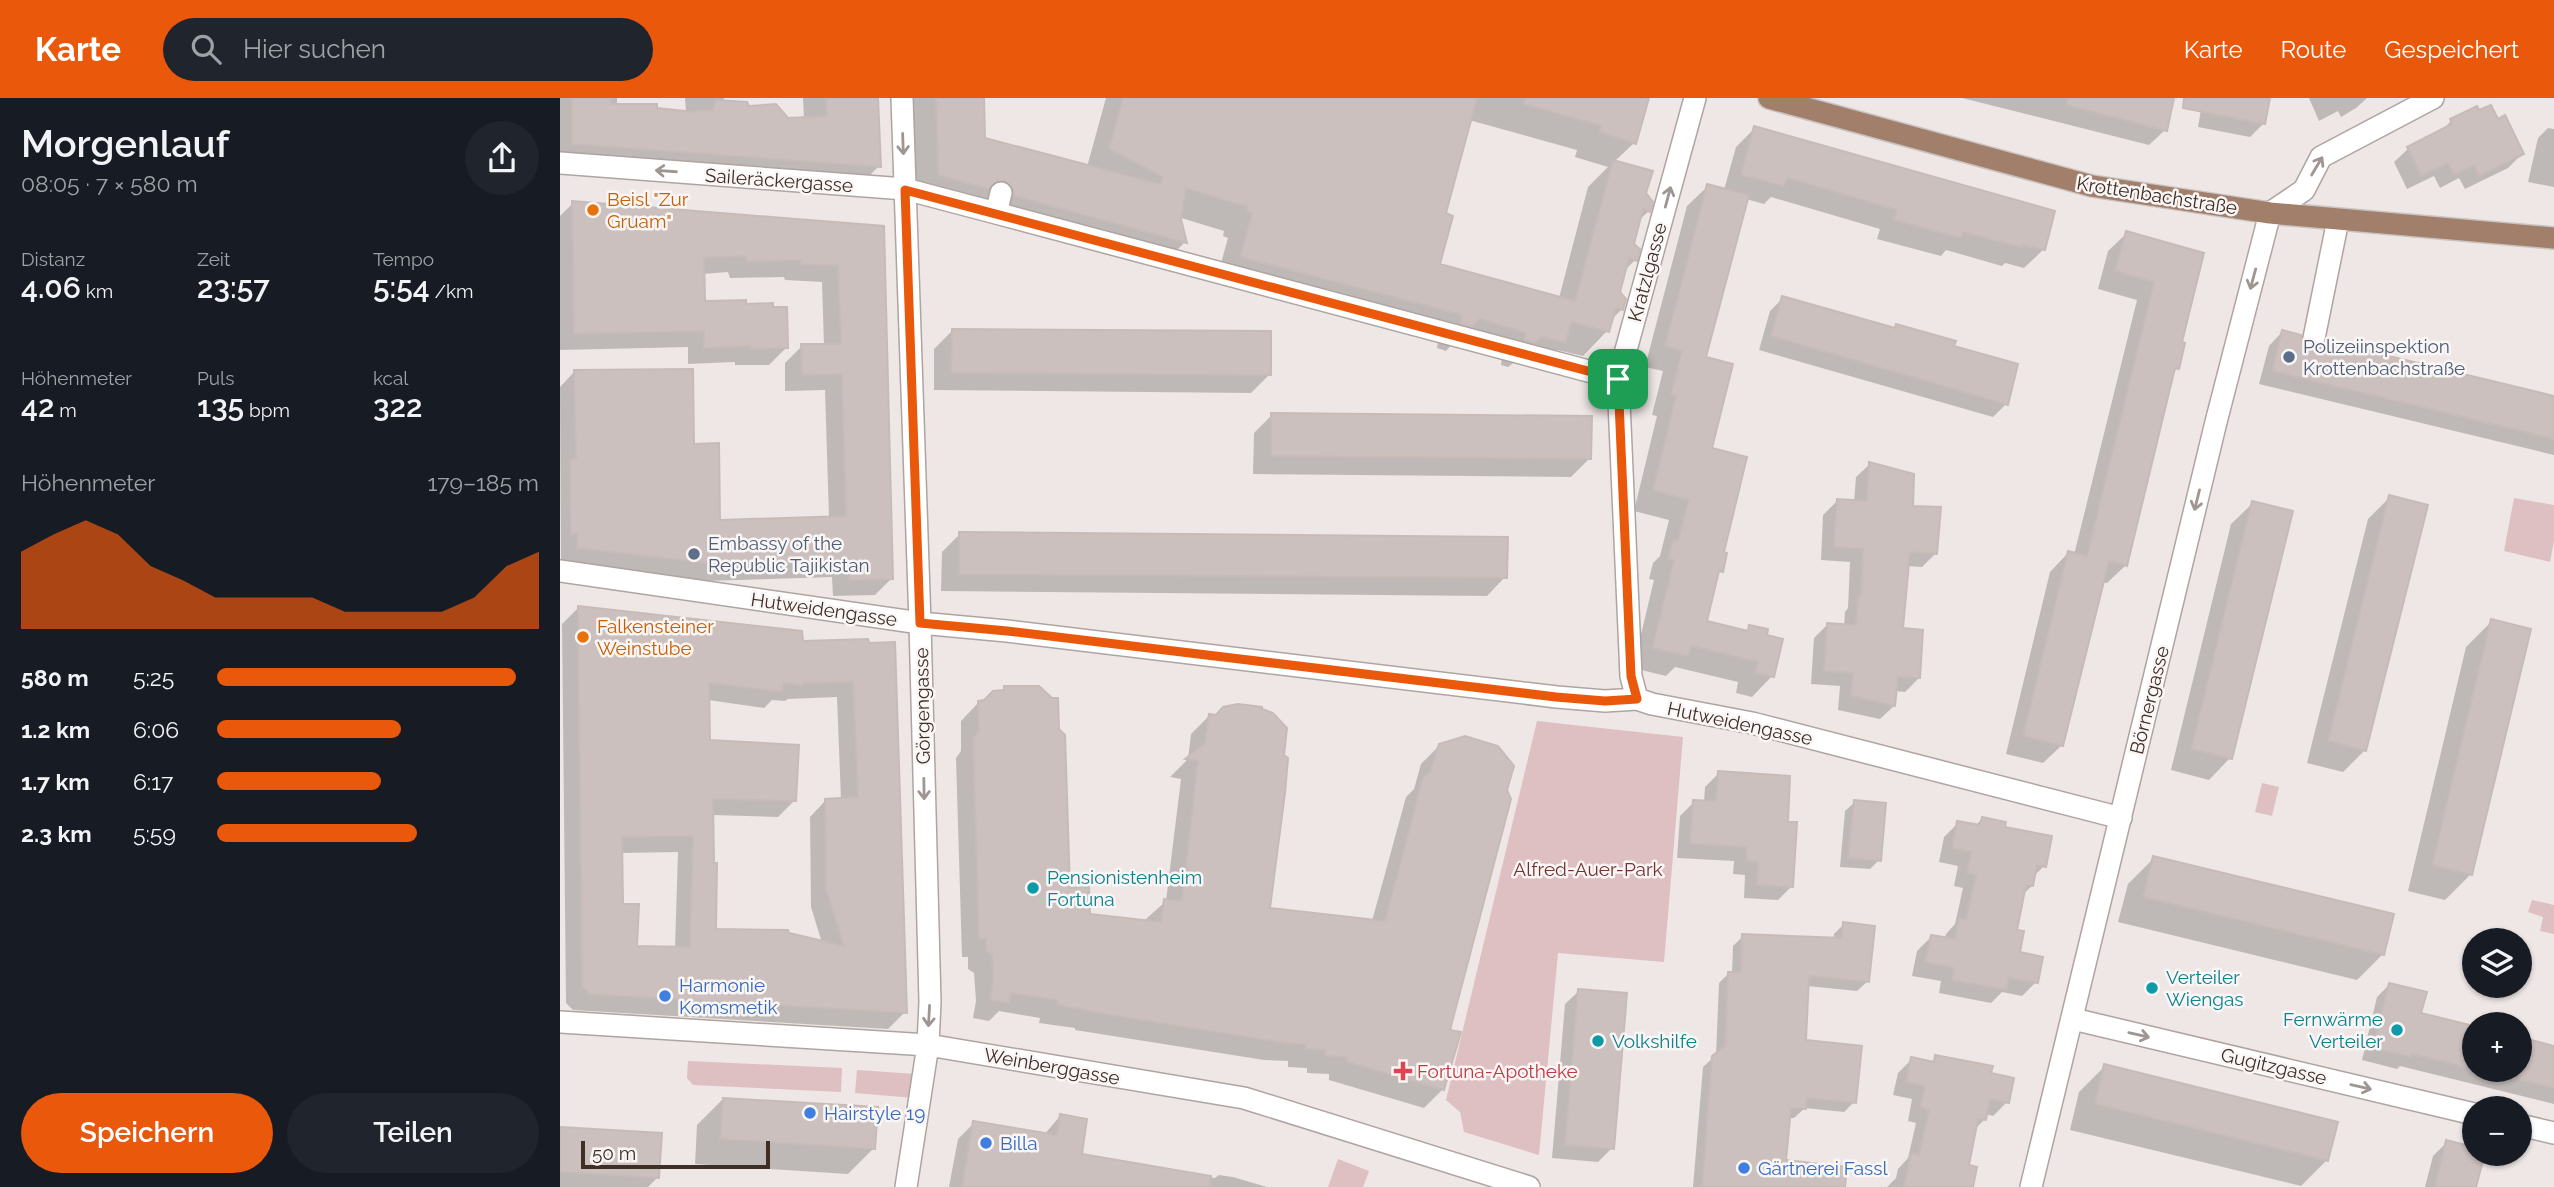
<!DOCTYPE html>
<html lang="de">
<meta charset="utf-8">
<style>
body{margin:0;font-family:Raleway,sans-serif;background:#20242c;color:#f1f3f6;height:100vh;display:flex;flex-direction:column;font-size:26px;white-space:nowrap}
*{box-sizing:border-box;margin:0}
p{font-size:23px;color:#9ea1a6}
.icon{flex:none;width:38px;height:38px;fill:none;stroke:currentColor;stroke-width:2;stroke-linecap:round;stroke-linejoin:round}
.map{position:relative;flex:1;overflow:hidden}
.panel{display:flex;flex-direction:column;background:#171b24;width:560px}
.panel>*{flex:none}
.controls{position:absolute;left:1902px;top:830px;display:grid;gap:14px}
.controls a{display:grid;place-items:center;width:70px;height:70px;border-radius:50%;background:#171b24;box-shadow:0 2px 5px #0004;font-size:35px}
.scale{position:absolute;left:21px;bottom:18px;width:189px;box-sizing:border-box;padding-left:7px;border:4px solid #3f2e25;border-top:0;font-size:19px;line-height:24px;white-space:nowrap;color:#3f2e25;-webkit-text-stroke:5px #faf6f6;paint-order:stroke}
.pin{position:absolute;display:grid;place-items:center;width:60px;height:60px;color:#fff;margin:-30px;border-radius:14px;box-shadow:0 4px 10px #0006}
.round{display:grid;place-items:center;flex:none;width:74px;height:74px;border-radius:37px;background:#20242c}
.headline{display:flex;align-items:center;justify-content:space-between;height:119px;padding:0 21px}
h1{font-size:38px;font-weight:600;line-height:52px}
.metrics{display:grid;grid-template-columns:repeat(3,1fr);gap:10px;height:119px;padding:7px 21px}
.metrics div{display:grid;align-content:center}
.metrics b{font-size:30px;font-weight:600}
.metrics small{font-size:19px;font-weight:400}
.metrics p{font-size:19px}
.chart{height:196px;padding:14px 21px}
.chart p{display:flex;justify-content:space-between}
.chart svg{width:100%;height:126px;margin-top:7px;fill:#ea580c;opacity:.7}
.cta{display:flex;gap:14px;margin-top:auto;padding:14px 21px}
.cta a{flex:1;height:80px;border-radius:42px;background:#ea580c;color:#fff;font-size:28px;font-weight:600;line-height:80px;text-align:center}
.cta a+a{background:#20242c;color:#f1f3f6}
ul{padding:0 21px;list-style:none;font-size:23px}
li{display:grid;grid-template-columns:112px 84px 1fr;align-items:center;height:52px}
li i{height:18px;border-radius:9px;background:#ea580c}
header{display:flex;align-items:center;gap:42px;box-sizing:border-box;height:98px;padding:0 35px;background:#ea580c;color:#fff}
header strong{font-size:33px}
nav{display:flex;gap:38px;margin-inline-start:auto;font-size:24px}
.search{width:490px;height:63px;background:#20242c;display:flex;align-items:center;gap:18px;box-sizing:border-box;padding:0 24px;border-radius:38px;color:#9ea1a6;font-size:26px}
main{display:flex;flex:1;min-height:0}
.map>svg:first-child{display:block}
.green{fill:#debfc2}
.shadow{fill:#0003;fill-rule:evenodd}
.building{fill:#ccc0be;stroke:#c7bbb8;stroke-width:2;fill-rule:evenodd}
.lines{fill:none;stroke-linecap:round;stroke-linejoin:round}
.minor-casing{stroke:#afa4a0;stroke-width:24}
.major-casing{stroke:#c9c4c2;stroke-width:24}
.minor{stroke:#fff;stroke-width:21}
.major{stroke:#a27f6b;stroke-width:21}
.oneway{stroke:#9f9692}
.route-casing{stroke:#fff;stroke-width:14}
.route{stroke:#ea580c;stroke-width:9}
.food-dot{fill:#e8710a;stroke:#faf6f6;stroke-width:2.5}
.service-dot{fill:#5c6f8a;stroke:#faf6f6;stroke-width:2.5}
.culture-dot{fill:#0f9aa8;stroke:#faf6f6;stroke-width:2.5}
.shop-dot{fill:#3f7fe0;stroke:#faf6f6;stroke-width:2.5}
.health-dot{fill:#e0444e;stroke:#faf6f6;stroke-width:2.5}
.labels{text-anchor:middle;stroke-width:5;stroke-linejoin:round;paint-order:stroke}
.street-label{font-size:19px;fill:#3f2e25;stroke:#faf6f6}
.food-label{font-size:19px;fill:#c56008;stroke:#faf6f6;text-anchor:start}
.service-label{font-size:19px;fill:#4e5e75;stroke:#faf6f6;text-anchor:start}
.park-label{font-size:19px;fill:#753130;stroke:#faf6f6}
.culture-label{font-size:19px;fill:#0d838f;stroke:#faf6f6;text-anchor:start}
.shop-label{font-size:19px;fill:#366cbe;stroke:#faf6f6;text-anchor:start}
.health-label{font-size:19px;fill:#be3a42;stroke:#faf6f6;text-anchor:start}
</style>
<header>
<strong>Karte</strong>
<div class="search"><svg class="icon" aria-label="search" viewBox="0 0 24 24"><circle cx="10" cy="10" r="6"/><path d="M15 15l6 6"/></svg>Hier suchen</div>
<nav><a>Karte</a><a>Route</a><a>Gespeichert</a></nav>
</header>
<main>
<section class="panel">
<div class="headline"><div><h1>Morgenlauf</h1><p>08:05 · 7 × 580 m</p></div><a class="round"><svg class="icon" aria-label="share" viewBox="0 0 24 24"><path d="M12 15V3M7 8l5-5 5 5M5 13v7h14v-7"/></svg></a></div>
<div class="metrics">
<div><p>Distanz</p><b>4.06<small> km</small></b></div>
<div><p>Zeit</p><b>23:57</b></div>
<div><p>Tempo</p><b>5:54<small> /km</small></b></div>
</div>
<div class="metrics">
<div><p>Höhenmeter</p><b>42<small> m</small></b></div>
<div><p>Puls</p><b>135<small> bpm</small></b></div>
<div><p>kcal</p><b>322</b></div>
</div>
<div class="chart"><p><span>Höhenmeter</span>179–185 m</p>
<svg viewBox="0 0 160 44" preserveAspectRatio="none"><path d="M0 44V17L10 11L20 6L30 11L40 22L50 27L60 33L70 33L80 33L90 33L100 38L110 38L120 38L130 38L140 33L150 22L160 17V44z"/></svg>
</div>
<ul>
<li><b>580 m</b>5:25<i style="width:93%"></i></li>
<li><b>1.2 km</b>6:06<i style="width:57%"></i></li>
<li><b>1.7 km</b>6:17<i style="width:51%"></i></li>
<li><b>2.3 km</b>5:59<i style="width:62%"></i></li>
</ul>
<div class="cta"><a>Speichern</a><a>Teilen</a></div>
</section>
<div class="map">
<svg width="1994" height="1089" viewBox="0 0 1994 1089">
<rect width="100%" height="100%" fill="#eee7e5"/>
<path class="green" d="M1954 400 1994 407V443L1990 464 1944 453Z
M977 623 1123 639 1104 864 998 855 979 1057 904 1034 900 1014 886 1002Z
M1702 685 1719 689 1712 718 1695 714Z
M1972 802 1994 807V836L1980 833 1983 819 1968 814Z
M128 963 282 970 281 994 133 987 127 980Z
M297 972 356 976 354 1000 295 995Z
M778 1061 809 1073 803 1089H768Z"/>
<path class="shadow" d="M0 0H57V8L126 15 125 0H164V5L227 21 244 20 243 0H316L319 68 301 86 0 64Z
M350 0H422L423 41 527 69 546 0H1087L1074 45 1054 64 1084 95 1089 113 1078 123 1072 146 1075 162 1064 173 1059 195 1062 211 1051 222 1047 233 1023 258 997 252 979 269 956 263 948 269 941 267 942 260 893 245 886 253 877 250 878 242 656 183 668 140 663 138 664 133 618 119 625 144 600 169 354 102ZM909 22 1017 52 1015 59 1048 69 1028 89 999 200 878 167 883 117Z
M1402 0H1612L1605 32 1589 47Z
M1643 0H1708L1704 25 1690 39 1638 29Z
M1749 0H1807L1796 10 1781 19 1778 13 1759 23Z
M1919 15 1937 23 1962 56 1948 70 1905 91 1899 80 1880 90 1874 78 1847 91 1834 64 1848 51 1879 35 1891 23Z
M1195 30 1483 152 1464 170 1445 165 1442 168 1386 152 1381 158 1317 141 1320 131 1211 99 1204 106 1186 101 1144 260 1150 351 1162 456 1161 473 1156 478 1145 524 1185 534 1190 529 1212 578 1192 599 1176 595 1178 584 1115 569 1106 578 1073 570 1094 482 1089 481 1093 465 1100 458 1109 422 1074 413 1097 318 1092 317 1103 273 1085 269 1127 108 1148 88 1164 92 1176 49Z
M1988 30 1994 31V89L1968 84 1978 40Z
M13 105 322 130 332 480 315 497 273 498 272 479 146 483 1 466 0 289 15 273 132 347 159 424 269 420 265 292 225 293V265L242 248H264L262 184 225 182 224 179 170 180 168 174 142 176 143 205 226 250 209 267H175V264L128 266V249L0 252V118Z
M1567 135 1642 156 1620 246 1618 270 1612 275 1566 467 1547 485 1542 484 1502 647 1483 665 1446 656 1490 474 1508 455 1514 457 1577 202 1538 191 1548 153Z
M1223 200 1333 231 1336 228 1392 249 1446 306 1433 319 1199 252 1210 213Z
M392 233 709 277 691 295 374 292V251Z
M1722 234 1750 254 1994 300V357L1699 286 1709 248Z
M712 317 1030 360 1011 379 693 376 694 335Z
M1310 366 1351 409 1375 456 1362 469 1347 468 1342 532 1359 580 1345 594 1335 593 1334 608 1320 621 1278 612 1280 588 1251 586 1254 540 1268 526 1284 528 1285 514 1288 510 1290 464 1261 462 1263 417 1277 403 1294 404 1296 379Z
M1830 399 1805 652 1783 674 1747 665 1808 421Z
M1693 405 1670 660 1649 682 1611 672 1671 426Z
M400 436 945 479 927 498 381 493 382 454Z
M18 510 241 545 307 547 345 914 328 931 13 912 6 905 2 526ZM277 599 281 702H266L250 719 251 809 262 845 227 836 154 833 152 717 218 719 234 703 148 644V602L204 610 212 602 225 603 228 601ZM118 754 115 851 76 850 61 808V755Z
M1932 523 1911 776 1885 802 1848 793 1906 549Z
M445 590 508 792 529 818 586 824V821L606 803 621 681 610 679 628 661 631 636 649 618 708 812 812 823 846 699 854 691 861 666 880 647 888 934 883 991 864 1010 769 982V976L747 975V970L728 969V963L704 962 515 932V930L479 925 480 920 439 913 429 923 413 920 416 903 414 875 408 871V859H402L396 660 401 653V623L419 604Z
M1159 675 1226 725 1232 788 1218 802 1184 800 1185 777 1173 776 1174 763 1117 760 1120 718 1134 704H1144L1145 689Z
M1295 704 1319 762 1310 771 1280 769 1285 713Z
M1422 721 1443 730 1484 768 1473 779 1472 788 1462 797 1455 833 1458 855 1476 884 1462 898 1442 894 1431 905 1379 895 1381 883 1352 878 1357 853 1371 839 1385 841 1386 836 1395 826 1403 790 1394 788 1398 768 1379 764 1384 739 1398 725 1415 728Z
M1594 760 1823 856 1797 882 1558 824 1568 786Z
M1284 826 1307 884 1297 893 1247 888 1244 944 1294 1004 1284 1014 1245 1010 1234 1020H1228L1225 1064 1283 1089H1133L1143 969 1156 957 1159 885 1169 875 1172 876 1173 848 1183 838 1274 841V836Z
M1830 886 1859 916 1914 930V971H1960V941L1994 949V1006L1840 968 1837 971 1802 962 1817 899Z
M1019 893 1052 1050 1038 1064 992 1060 1005 906Z
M1376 959 1429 977 1447 1004 1433 1018 1425 1016 1424 1022 1414 1032 1407 1068 1411 1089H1327L1336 1080 1338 1071 1348 1060 1356 1025 1348 1023 1352 1001 1333 997 1338 975 1352 961 1370 965Z
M1545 968 1767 1062 1741 1088 1510 1032 1519 994Z
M163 1001 314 1050 288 1076 135 1066 137 1027Z
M500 1018 520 1058 655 1080 659 1077 673 1079 707 1089H389L398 1041 414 1025 484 1037Z
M0 1031 98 1079 88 1089H0Z
M1887 1044 1914 1051 1915 1089H1865L1873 1058Z"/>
<path class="building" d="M12 0H51V6H97V10L135 14 136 12H153L156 2 187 4 189 8 216 6 228 20 267 18 266 0H318L321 69 12 46Z
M376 0H424L425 40 600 86 603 79 549 51 563 0H917L886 115 893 118 880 166 1015 203 1053 62 1093 73 1086 95 1093 104 1090 114 1083 111 1074 146 1080 151 1077 163 1069 160 1060 194 1066 201 1063 212 1056 210 1049 234 1011 224 1006 245 982 239 974 245 964 242 966 235 920 221 912 229 901 226 902 217 680 159 692 115 686 113 688 109 626 90 621 121 627 145 454 98 453 91 445 83H437L428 91 378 77Z
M965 0H1089L1076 46 1039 34 1041 28 964 6Z
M1507 0H1614L1607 33 1506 7Z
M1624 0H1710L1705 26 1623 10Z
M1931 7 1938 21 1945 17 1964 56 1919 78 1914 67 1894 77 1888 65 1861 78 1847 49 1892 26 1890 21 1917 8 1919 12Z
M1194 28 1495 113 1485 152 1463 147V150L1403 134 1401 140 1334 122 1337 112 1227 80 1224 88 1181 77Z
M1147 86 1189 97 1146 259 1173 266 1152 350 1187 359 1164 454 1167 455 1163 474 1159 473 1147 523 1188 533 1189 527 1208 531 1207 537 1223 541 1214 579 1195 575 1198 564 1131 548 1128 558 1092 550 1114 462 1108 461 1113 442 1118 443 1129 402 1093 392 1116 298 1111 297 1122 253 1105 248Z
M12 103 324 128 333 481 289 482 288 463 164 467 17 450V435L11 436 10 361H16L14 272 133 271 134 346 159 345 160 422 286 418 282 276 242 277 241 246H281L278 168 241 166V162L187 164 185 158 144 160 145 203 186 202V206L213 205V209H227L228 250 191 251V248L144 250V233L14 236Z
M1566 133 1644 155 1622 244 1625 245 1619 271 1615 270 1567 468 1549 463 1503 648 1463 638 1508 453 1527 458 1594 184 1555 173Z
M1222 198 1335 230 1336 226 1396 243 1394 248 1458 266 1448 307 1211 238Z
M392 231 711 233V277L391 275Z
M1722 232 1741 237 1742 245 1751 253 1759 252 1767 243 1994 298V341L1712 273Z
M711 315 1032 318 1031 361 711 358Z
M1309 364 1354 376 1353 408 1381 409 1377 456 1350 454 1343 530 1363 532 1360 580 1338 579 1335 608 1291 598 1293 575 1264 573 1267 525 1296 527 1298 498H1301L1303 451 1274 449 1277 401 1307 403Z
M1829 397 1868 407 1806 653 1768 643Z
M1692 403 1733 413 1672 661 1631 651Z
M399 434 948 439 947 480 399 476Z
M18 508 242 533 243 543 308 541 309 545 335 544 347 915 30 896 22 889ZM293 584 298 699 265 701 266 792 284 848 229 835 228 832 156 831 157 765H154L153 701 236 703 239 647 150 642 149 585 222 594 224 585 243 588V585ZM133 738 130 849 77 848 79 806H63L62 739Z
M1931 521 1971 531 1912 777 1872 767Z
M444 588H479L492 600H498L499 631 505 637 510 790 529 789 530 816 601 824 604 801 622 803 638 663 625 661 645 645 649 616 656 617 663 609 678 606 702 609V611L713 615 727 630 724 657 728 660 725 695 710 810 825 823 863 679 870 674 879 646 905 638 938 648 954 668 947 692 951 701 890 932 901 934 884 992 787 964 786 959 765 958V952L745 951V946L724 945 532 914V913L497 907V902L451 895 449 905 430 902 433 884 432 856 426 853V841H419L413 640 419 633 418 603 424 602 433 593 444 592Z
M1158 673 1230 678 1228 724H1237L1233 789 1197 787 1198 764 1186 763 1187 749 1130 746 1133 702 1156 703Z
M1294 702 1326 705 1321 763 1288 760Z
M1422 719 1446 724 1445 729 1492 738 1486 769 1477 767 1473 788 1466 787 1457 832 1464 833 1460 854 1483 859 1478 885 1449 880 1447 892 1392 882 1394 870 1365 864 1371 837 1395 841 1399 820 1406 821 1416 777 1407 775 1411 754 1392 750 1397 723 1420 727Z
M1593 758 1834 816 1824 857 1583 799Z
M1283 824 1315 828 1309 884 1249 878 1246 942 1302 948 1296 1005 1247 1000 1246 1011 1231 1010 1226 1062 1287 1069 1285 1089H1142L1152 958 1165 948 1168 874H1181L1182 836 1282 840Z
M1829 885 1867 894 1861 915 1914 928V971L1851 956V959L1813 950Z
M1018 891 1067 895 1054 1051 1005 1047Z
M1960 939 1994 948V990L1960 982Z
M1375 957 1433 968 1431 975 1454 980 1449 1005 1430 1001 1426 1022 1418 1021 1409 1067 1417 1069 1413 1089H1344L1351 1055 1359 1057 1369 1012 1360 1009 1365 988 1346 984 1351 959 1374 964Z
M1544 966 1778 1024 1768 1063 1535 1006Z
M163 1000 318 1009 315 1051 160 1041Z
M500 1016 527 1021 522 1056 651 1078 650 1089H402L413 1023 497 1037Z
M0 1029 102 1035 99 1080 0 1074Z
M1886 1042 1914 1049V1055H1925L1916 1089H1875Z"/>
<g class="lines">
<defs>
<path id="minor" d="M342 0 360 525 370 904 368 947 346 1089
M0 65 345 91 436 115 441 95
M436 115 1058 281
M1754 240 1778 122
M0 473 360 525 447 533 997 599 1045 603 1077 601 1092 606 1192 625 1561 720
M1077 601 1071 578 1058 281 1135 0
M1513 921 1914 1016
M0 924 368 947 684 1000 969 1089
M1960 1027 1994 1035
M1471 1089 1656 324 1710 115 1744 92 1761 59 1873 0"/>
<path id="major" d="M1209 0 1532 88 1710 115 1994 140"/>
</defs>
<use href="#minor" class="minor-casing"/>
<use href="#major" class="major-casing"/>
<use href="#minor" class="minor"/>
<use href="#major" class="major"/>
</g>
<defs><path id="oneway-shaft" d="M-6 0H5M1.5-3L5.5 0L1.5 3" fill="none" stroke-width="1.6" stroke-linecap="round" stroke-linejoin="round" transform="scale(1.75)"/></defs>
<g class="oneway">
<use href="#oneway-shaft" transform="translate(343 46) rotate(88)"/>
<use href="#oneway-shaft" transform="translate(1757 68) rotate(-59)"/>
<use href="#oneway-shaft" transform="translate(106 73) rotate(-176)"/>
<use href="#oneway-shaft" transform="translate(1108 99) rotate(-75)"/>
<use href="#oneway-shaft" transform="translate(1693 181) rotate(105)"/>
<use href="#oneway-shaft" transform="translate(1637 402) rotate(104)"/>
<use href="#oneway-shaft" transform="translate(364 691) rotate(89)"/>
<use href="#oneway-shaft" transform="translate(369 918) rotate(93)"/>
<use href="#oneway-shaft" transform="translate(1579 937) rotate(13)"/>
<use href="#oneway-shaft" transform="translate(1801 989) rotate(13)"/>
</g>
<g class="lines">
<defs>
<path id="route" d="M345 92 1058 281 1071 578 1077 601 1045 603 996 599 447 533 360 525Z"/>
</defs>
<use href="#route" class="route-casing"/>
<use href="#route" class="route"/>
</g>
<g class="food-dot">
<circle cx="33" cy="112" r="7"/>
<circle cx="23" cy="539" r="7"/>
</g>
<g class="service-dot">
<circle cx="1729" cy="259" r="7"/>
<circle cx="134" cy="456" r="7"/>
</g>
<g class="culture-dot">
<circle cx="473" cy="790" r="7"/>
<circle cx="1592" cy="890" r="7"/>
<circle cx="1837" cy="932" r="7"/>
<circle cx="1038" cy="943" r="7"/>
</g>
<g class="shop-dot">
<circle cx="105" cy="898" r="7"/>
<circle cx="250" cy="1015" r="7"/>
<circle cx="426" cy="1045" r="7"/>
<circle cx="1184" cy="1070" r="7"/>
</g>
<path class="health-dot" d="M839.5 962.5h7v7h7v7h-7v7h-7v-7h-7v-7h7z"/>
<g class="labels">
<g class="street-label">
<text transform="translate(219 82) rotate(4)" y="7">Saileräckergasse</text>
<text transform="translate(1597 97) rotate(9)" y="7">Krottenbachstraße</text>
<text transform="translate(1087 174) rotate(-75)" y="7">Kratzlgasse</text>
<text transform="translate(264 511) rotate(8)" y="7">Hutweidengasse</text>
<text transform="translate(1589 602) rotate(-76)" y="7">Börnergasse</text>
<text transform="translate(362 608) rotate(-91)" y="7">Görgengasse</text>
<text transform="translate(1180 625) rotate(12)" y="7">Hutweidengasse</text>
<text transform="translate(492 968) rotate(10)" y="7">Weinberggasse</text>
<text transform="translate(1714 968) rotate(13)" y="7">Gugitzgasse</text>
</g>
<g class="food-label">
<text x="47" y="108">Beisl "Zur<tspan x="47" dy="22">Gruam"</tspan></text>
<text x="37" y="535">Falkensteiner<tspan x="37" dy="22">Weinstube</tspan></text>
</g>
<g class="service-label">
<text x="1743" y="255">Polizeiinspektion<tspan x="1743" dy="22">Krottenbachstraße</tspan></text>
<text x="148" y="452">Embassy of the<tspan x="148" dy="22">Republic Tajikistan</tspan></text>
</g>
<g class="park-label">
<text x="1028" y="778">Alfred-Auer-Park</text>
</g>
<g class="culture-label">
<text x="487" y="786">Pensionistenheim<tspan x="487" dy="22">Fortuna</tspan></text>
<text x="1606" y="886">Verteiler<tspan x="1606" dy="22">Wiengas</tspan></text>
<text x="1823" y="928" text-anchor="end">Fernwärme<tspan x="1823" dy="22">Verteiler</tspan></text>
<text x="1052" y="950">Volkshilfe</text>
</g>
<g class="shop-label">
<text x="119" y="894">Harmonie<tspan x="119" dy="22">Komsmetik</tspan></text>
<text x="264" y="1022">Hairstyle 19</text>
<text x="440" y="1052">Billa</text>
<text x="1198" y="1077">Gärtnerei Fassl</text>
</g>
<g class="health-label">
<text x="857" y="980">Fortuna-Apotheke</text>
</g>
</g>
</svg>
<div class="controls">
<a><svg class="icon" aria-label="layers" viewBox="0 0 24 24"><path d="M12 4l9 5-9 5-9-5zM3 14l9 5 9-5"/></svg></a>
<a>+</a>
<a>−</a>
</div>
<div class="scale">50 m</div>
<div class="pin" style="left:1058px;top:281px;background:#1e9e55"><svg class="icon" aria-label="arrive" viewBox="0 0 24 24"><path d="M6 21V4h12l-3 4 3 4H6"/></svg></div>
</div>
</main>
